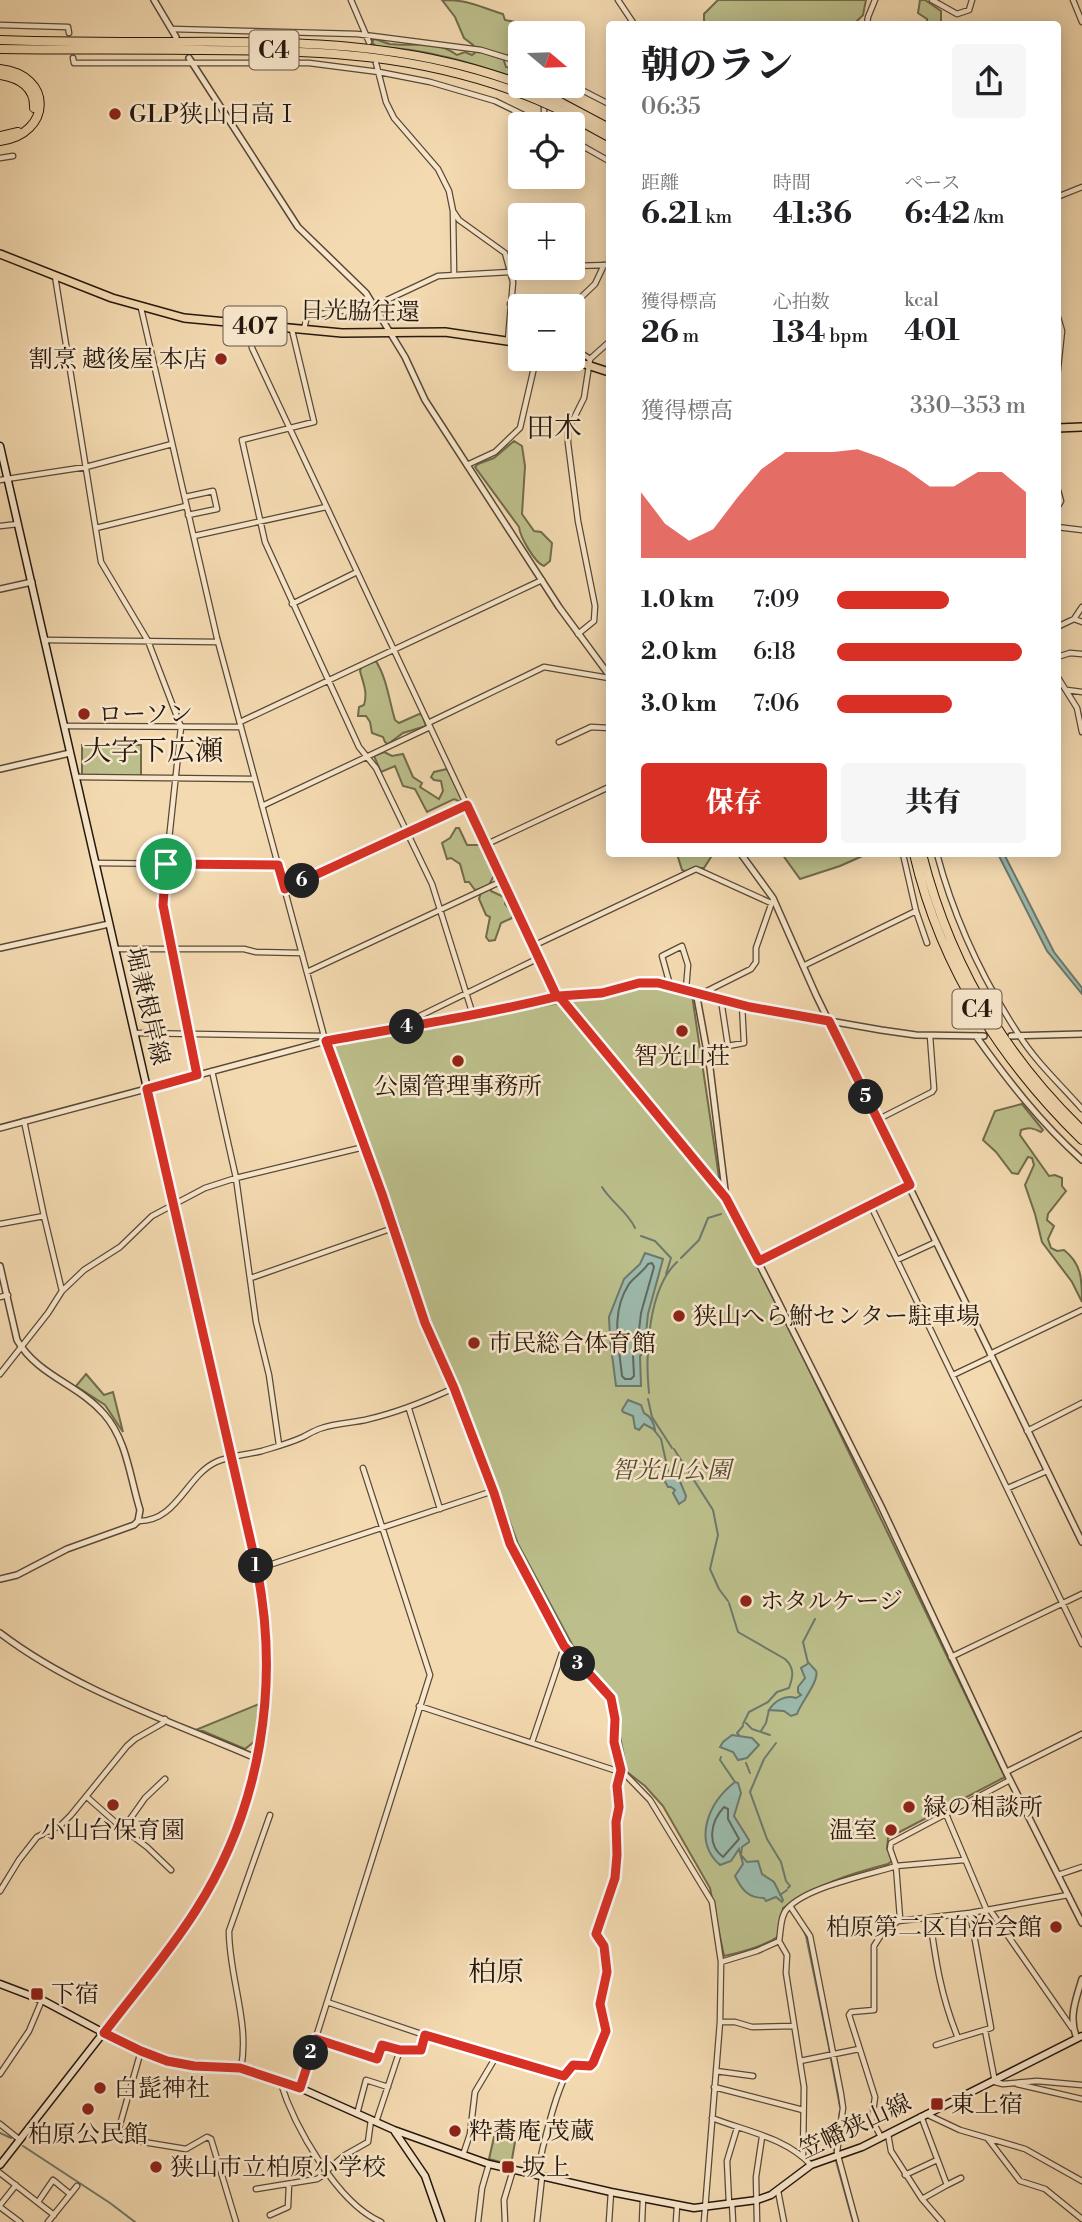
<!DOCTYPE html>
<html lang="ja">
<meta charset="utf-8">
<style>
body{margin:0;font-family:"Libre Bodoni","Noto Serif JP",serif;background:#f6f6f6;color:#202124;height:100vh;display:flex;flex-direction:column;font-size:26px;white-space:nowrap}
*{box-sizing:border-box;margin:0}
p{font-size:23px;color:#757577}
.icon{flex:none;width:38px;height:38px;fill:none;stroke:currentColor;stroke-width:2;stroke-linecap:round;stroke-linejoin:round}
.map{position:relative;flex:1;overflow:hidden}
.sheet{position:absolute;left:606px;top:21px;width:455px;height:836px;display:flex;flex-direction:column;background:#fff;border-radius:7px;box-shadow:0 4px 18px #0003}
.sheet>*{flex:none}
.needle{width:46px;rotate:109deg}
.buttons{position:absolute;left:508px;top:21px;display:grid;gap:14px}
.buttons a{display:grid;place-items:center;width:77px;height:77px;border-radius:7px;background:#fff;box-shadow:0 4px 18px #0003;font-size:35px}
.pin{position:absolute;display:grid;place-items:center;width:60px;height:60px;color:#fff;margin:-30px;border:4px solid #fff;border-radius:50%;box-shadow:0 2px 7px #0007}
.km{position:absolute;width:35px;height:35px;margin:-18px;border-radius:50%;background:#222;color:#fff;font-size:19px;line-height:35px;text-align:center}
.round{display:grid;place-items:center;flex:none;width:74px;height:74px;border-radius:7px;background:#f6f6f6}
.headline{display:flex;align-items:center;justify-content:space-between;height:119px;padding:0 35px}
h1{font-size:38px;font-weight:800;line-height:52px}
.metrics{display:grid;grid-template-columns:repeat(3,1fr);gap:10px;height:119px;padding:7px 35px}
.metrics div{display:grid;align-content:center}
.metrics b{font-size:30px;font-weight:800}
.metrics small{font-size:19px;font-weight:400}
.metrics p{font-size:19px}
.chart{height:196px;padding:14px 35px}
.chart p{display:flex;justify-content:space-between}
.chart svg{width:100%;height:126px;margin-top:7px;fill:#d93025;opacity:.7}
.cta{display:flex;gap:14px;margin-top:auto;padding:14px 35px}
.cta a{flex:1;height:80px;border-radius:7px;background:#d93025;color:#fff;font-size:28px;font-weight:800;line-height:80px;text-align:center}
.cta a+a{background:#f6f6f6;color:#202124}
ul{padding:0 35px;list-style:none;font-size:23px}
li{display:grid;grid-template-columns:112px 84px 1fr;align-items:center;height:52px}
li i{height:18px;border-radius:9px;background:#d93025}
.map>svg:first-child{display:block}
.green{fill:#bcbf8b;stroke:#706b4c;stroke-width:2}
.water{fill:#9cbaad;stroke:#6c796d;stroke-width:2}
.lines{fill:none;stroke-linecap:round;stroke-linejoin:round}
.shore{stroke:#60685d;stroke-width:2}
.stream{stroke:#6c796d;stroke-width:2}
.minor-casing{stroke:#594836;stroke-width:7}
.tertiary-casing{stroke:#594836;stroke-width:8}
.secondary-casing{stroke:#25170d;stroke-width:9}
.trunk-casing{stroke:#25170d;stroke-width:10}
.motorway-casing{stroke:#25170d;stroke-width:10}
.minor{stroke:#f8e7cc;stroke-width:4.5}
.tertiary{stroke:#f8e7cc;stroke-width:5}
.secondary{stroke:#f8e7cc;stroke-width:6}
.trunk{stroke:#f4dab1;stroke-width:7}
.motorway{stroke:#f4dab1;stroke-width:8}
.motorway-bridge-casing{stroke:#25170d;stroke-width:10;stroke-linecap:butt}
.motorway-bridge{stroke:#f4dab1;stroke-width:8}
.route-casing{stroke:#fff;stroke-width:14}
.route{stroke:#d93025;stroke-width:9}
.poi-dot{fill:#8f2418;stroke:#f8e7cc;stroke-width:2.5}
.labels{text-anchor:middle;stroke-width:5;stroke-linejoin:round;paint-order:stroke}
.shield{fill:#f8e7cc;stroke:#645546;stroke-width:2}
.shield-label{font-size:23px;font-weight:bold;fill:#25170d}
.poi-label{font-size:24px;fill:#25170d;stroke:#f8e7cc;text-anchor:start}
.street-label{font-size:24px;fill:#25170d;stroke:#f8e7cc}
.park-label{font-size:24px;font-style:italic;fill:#524933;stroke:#f8e7cc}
.quarter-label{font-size:28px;fill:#25170d;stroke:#f8e7cc}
</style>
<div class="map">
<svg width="1082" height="2222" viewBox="0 0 1082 2222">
<rect width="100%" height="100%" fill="#f4dab1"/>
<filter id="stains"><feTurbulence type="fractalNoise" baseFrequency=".00286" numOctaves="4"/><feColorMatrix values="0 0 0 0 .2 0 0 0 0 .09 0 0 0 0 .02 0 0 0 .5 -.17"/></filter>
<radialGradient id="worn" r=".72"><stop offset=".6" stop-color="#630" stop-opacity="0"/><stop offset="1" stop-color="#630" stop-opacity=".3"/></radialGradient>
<path class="green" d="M442 0C470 0 477 6 503 14L505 20 515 22 527 33H520V39L515 41 519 57 508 55 504 61 506 67 520 70V79C474 64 425 48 377 47L372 43 374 39C379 40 385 43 390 44 414 47 434 39 457 55L465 52 472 55 476 52 473 45 464 38 455 17Z
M718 0H866L863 15 854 24H704V14Z
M920 0H925L941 11V24H927V19L918 13Z
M514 441 522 446 525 466 522 514 534 531 541 532 552 543 550 561 544 566C535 563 520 537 519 527L475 467 478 464 494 458Z
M376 661C387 679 389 700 395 720L399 723 419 714 422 715 426 726 403 733 388 744 385 742 383 737 372 733 370 722 366 716H358L359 707 364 705C368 692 363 683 360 671L362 666Z
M82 745H141V776H82Z
M384 752 392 756 403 754 413 777 422 783 420 787 439 799 443 791 441 781 434 780 431 777 434 772 447 769 462 799 461 802 454 799 427 812 415 789 403 786 395 766 381 772 374 756Z
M456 828H459L467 845H483L495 874 490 883 491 891 506 898 505 904 512 912V918L501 923 495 940 489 941 486 937 490 917 486 915 479 899 482 889 475 890 469 882H465L460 864 451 858 447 859 442 843 450 838Z
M677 854H713L704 868H696L687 872 682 870Z
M782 854H867L840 866 800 879Z
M664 987 692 995 720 1184 1005 1777 888 1838 887 1849 889 1850 892 1861 888 1864C849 1874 816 1885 783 1908L779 1936C763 1947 743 1952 724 1956L710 1888 663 1806 645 1786 627 1772 612 1695 574 1648 518 1544 459 1385 422 1305 400 1228 332 1045 629 990Z
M1022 1104 1043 1130 1041 1132C1033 1128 1029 1127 1021 1130L1020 1135 1049 1176 1055 1175 1062 1178V1186L1066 1191 1048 1214 1047 1220 1054 1226 1048 1239 1051 1248 1057 1251 1064 1250C1082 1264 1082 1280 1082 1302L1072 1282 1042 1242 1035 1214 1025 1185 1034 1165 1032 1158 1028 1157 1018 1174 1012 1173 996 1152 983 1140 995 1111Z
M86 1374 104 1395 113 1392 123 1432 105 1405 76 1386Z
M259 1704 255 1741 245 1749 198 1729Z
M494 2137 515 2142 511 2165 489 2159Z"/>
<path class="water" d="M998 854H1004L1054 952 1082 988V994L1047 951Z
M645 1253 663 1259 648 1314 644 1353 640 1356 641 1386H616L610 1339 609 1317 624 1279 640 1264Z
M628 1400 641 1405 644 1413C650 1416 654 1423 655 1430L644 1424 639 1430 635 1428 633 1416 623 1412 622 1410Z
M667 1470 677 1474 686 1496 685 1500 679 1504 673 1493 675 1490 671 1487H668L664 1480Z
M809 1663C811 1666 814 1668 816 1671 820 1680 800 1704 797 1714L791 1716 784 1711 769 1710C775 1700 786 1695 796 1698L801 1695 798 1692V1687L805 1678 801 1668Z
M732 1735 752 1738 759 1745 747 1758 738 1760 733 1752 720 1747 723 1742Z
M735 1782 738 1783 741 1793 734 1816 749 1840V1842L742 1847 741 1855 747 1862 758 1861 762 1874 774 1882 783 1900 782 1902 776 1897 766 1901 764 1898C748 1898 742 1890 735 1876L743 1864 739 1849 731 1861 720 1865C692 1840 709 1802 735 1782Z"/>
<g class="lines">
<path class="shore" d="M648 1264 652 1263 654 1267 641 1313 637 1348 633 1355 634 1376 631 1379H625L622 1376C619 1345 610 1313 629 1284 634 1277 643 1272 648 1264Z
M724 1807 728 1809V1819L739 1839 723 1857C706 1844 711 1821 724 1807Z"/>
<path class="stream" d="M602 1187C611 1202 628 1212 635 1228
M641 1236 655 1241 671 1258 666 1274
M681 1258 699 1240 708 1218 721 1214
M649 1393C645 1355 648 1289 677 1262
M648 1399 652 1417 672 1448
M654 1430 661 1439 667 1466
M674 1449 713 1510 718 1535 710 1569 719 1589 728 1601
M729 1603 738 1632 785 1659C795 1668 793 1677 789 1688L777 1692 768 1702 749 1712 743 1724
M808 1663 803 1642 815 1619
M746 1723 752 1729 770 1735
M761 1731 766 1723 769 1710
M739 1735 737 1733 743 1726
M776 1743 764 1759 750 1792 767 1839 781 1862 786 1881 790 1886 788 1888
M721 1757 720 1760 735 1782
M746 1763 750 1773
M780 1895 787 1890
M802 1927 806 1936 830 2052
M831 2059 840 2107
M0 2133 11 2138
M23 2146 110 2203 135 2222
M834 2150 840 2111
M836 2161 853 2222"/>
<defs>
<path id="minor" d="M351 0 369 42
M618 0 634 24
M932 0 957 14 969 10 972 0
M1073 0 1082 22
M867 24 868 17 875 0
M0 25 68 27 69 33
M172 29 357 34 481 50 520 62
M73 58 74 63H309L379 72 430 82 495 101 542 124
M376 63 386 102 394 118 438 169 449 191 453 211 459 220 505 253 513 282 508 340
M572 85 609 104
M544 95 545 86
M544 124V104
M572 140 609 161
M0 158 13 156
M1057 197 1082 187
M453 212 454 274
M572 266 609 265
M55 276 101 562 148 641 181 727 162 905 197 1075
M1057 284V302
M510 304 539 306
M572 306 595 284 604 265
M141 308 217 638 324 1036 382 1194 424 1323 454 1388 494 1494 510 1544 564 1646 611 1698 615 1719 614 1742 621 1770 650 1800 712 1902 721 1962 720 2022 704 2222
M1057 314 1062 331 1057 378
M572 323V336
M248 325 252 348 557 997
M304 329 307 316 374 306 438 276 510 272 529 268
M292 330 314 422 242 440 265 542 359 747 376 768 432 884 473 1015
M572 347 590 359
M467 465 495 452 520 428 536 359
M0 480 86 467 172 444
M1057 487 1061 501 1057 508
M185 497 213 491 217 509 188 515
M0 526 18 524
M1057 527 1082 530
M96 528 186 506
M194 536 326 507
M292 604 357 572
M1074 619 1082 622
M1057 627 1074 619 1082 607
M578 634 594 621 595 606 578 521 568 443V430L584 398 590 359 609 342
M44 640 218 642
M1057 657 1070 653 1082 654
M1057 676 1077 708 1082 732
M1067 690 1082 692
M240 722 542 580
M428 723 544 667 609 678
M64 726 241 727
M559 742 591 727 609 728
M76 777 255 779
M262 806 430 727
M485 845 609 787
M903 854 916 911 927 943
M937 854C954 918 983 980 1019 1035 1036 1062 1061 1085 1082 1109
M95 863 278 865
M285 889 467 805
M533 946 696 869 771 903
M116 949H244L256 952 302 953
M803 966 916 911
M307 972 502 881
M670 985 662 956 682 946 688 965 686 989
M701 994 751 969 756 962V948L772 902
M721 1000 728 1046 744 1043 742 1005
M395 1028 539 958
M135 1033 324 1036
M212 1071 236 1178 256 1322 269 1375 279 1445
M877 1120 932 1092 934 1089 930 1036
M24 1121 44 1216
M870 1204 1082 1644
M0 1224 44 1216 62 1291
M897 1260 936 1242
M759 1261 909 1185
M251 1278 393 1228
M0 1297 8 1295
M990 1354 1082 1310
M0 1374 48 1313 62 1291 84 1270 120 1247 152 1216 205 1188 236 1178 364 1147
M953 1375 991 1357
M409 1409 440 1509
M1027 1431 1082 1403
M1008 1488 1047 1471
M138 1521C177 1522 186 1476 216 1462 231 1455 246 1455 262 1451 275 1447 290 1443 303 1437 309 1434 315 1430 322 1428 337 1423 354 1423 369 1419 399 1412 426 1401 454 1388
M257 1569 493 1491
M951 1657 1082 1594
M419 1706 620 1772
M532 1742 564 1647
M1006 1772 1082 1734
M87 1797 123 1829 147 1847 171 1870
M946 1814 987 1911
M123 1829 145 1798 165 1779
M1058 1875 1082 1867
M0 1891 19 1860 37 1837 61 1825 71 1815 127 1746 135 1739 163 1723 165 1719
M790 1906 810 1936 841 2094 843 2108 837 2152 856 2222
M990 1910 1072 2028
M930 1919C936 1963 941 1996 958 2038L991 2028 970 1913
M898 1921 900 1918 896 1866 964 1860
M779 1941 787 1955 786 1973 804 2087 803 2155
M721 1962 757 1951 779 1941C781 1931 780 1916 787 1909 806 1887 868 1875 896 1866L890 1849 891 1843 1010 1780
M327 2002 445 2042 497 2055 563 2076
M720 2022H735L752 2027 794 2026
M985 2030 995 2082 1003 2084 1037 2081 1082 2085
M316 2039 377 2059 381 2045 400 2050H421L425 2035
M936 2045 958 2038
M141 2051 119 2128 131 2140 186 2149 207 2137 211 2139 236 2222
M800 2061 859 2049
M241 2068C250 2023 229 1977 229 1931L270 1815
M716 2071 753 2076
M0 2074 29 2031 42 2000
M280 2081C294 2126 337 2203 381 2222
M1017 2084 1082 2099
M714 2087 803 2110
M300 2088 430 1675 363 1468
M357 2114 366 2080 388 2087
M926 2114 960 2130 1025 2149 1082 2181
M712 2118C745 2131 787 2138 811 2165
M376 2122 400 2050
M0 2124 20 2140
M888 2134 891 2151 922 2199 947 2185 921 2116
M881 2137 872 2120 875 2097 849 2015 851 2012 874 2010V1946L881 1935 898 1921 970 1913 1068 1895
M988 2139 1020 2181 1045 2189 1082 2219
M463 2155 470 2134 475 2092 497 2055
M325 2172 345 2155 368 2142 371 2120
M0 2173 54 2215
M905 2175 937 2160
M537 2176C541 2153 558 2078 573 2065L590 2066 593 2063 605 2031 600 2004 607 1972 605 1951 596 1935 610 1896 616 1867V1822L619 1807 617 1786 620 1770
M947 2185 961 2178
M256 2189 317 2179 327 2173
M778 2191 784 2222
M922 2199 942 2222
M38 2202 53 2180 70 2194
M729 2203 727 2161 737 2128
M732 2203 733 2222
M0 2205 16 2185
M0 2207 20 2222
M270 2215 288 2207 289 2184
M48 2222 77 2186
M478 2222 482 2188 489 2164
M505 2222 504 2200 513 2170
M537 2222 542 2177
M609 2222 611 2192
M642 2222 643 2199
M676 2222 677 2206
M757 2222 756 2177 762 2137"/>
<path id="tertiary" d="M154 0 176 37
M189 58 298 227 366 293 405 357 425 400 559 607 609 675
M0 589 32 582
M0 769 70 753
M741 854 773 898 816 995 1082 1542
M0 948 109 924
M696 992 710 1068 726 1198 881 1506 1006 1772 1082 1923
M559 997 726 1198
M976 1036C1008 1081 1041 1123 1082 1160
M1011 1036 1082 1034
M0 1128 326 1041 462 1018 559 997 602 993 644 983 670 985 750 1007 881 1030 916 1035 984 1036
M0 1266 17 1340C38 1376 78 1384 104 1414 127 1440 130 1478 140 1510L138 1521 134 1525 67 1549 17 1575 0 1579
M0 1633C76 1691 171 1721 258 1759
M1077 2038C1068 2018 1076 1999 1082 1979"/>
<path id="secondary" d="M0 446 257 1569C280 1686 261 1808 197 1909 171 1949 140 1986 111 2023 74 2071 37 2118 0 2165
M0 1984 42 2000 117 2040 167 2061 253 2070 300 2088 394 2130 489 2164 611 2192 694 2208 757 2200 771 2195 811 2165 862 2147 1082 2036
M395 2132 425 2176 441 2222"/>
<path id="trunk" d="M0 254 112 298 184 318 342 333 445 332 520 343
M569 359 609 372
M1057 428 1082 427"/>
<path id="motorway" d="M0 40C59 42 118 42 177 42 294 41 409 42 520 84
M0 49C67 50 135 49 202 50 323 50 427 54 540 101
M0 69C54 75 52 134 0 141
M0 75C19 78 35 87 34 108
M524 86 540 93
M560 102 609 128
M560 110 609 137
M0 136 18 132
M914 854C940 965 1001 1061 1082 1140
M922 854C949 960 1003 1054 1082 1130"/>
</defs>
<use href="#minor" class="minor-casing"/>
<use href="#tertiary" class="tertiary-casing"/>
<use href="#secondary" class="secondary-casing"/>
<use href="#trunk" class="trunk-casing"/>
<use href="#motorway" class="motorway-casing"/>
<use href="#minor" class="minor"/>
<use href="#tertiary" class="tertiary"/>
<use href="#secondary" class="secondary"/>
<use href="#trunk" class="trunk"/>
<use href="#motorway" class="motorway"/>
<defs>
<path id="motorway-bridge" d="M540 93 560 102
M540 101 560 110"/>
</defs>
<use href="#motorway-bridge" class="motorway-bridge-casing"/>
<use href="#motorway-bridge" class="motorway-bridge"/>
</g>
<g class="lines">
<defs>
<path id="route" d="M166 864 163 905 197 1075 147 1089 257 1569C280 1686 261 1808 196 1910 169 1953 135 1992 104 2033L141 2051 167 2061 194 2066 240 2068 300 2088 316 2039 377 2059 382 2045 400 2050H421L425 2035 564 2076 573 2065 590 2066 593 2063 606 2031 600 2004 607 1972 604 1946 596 1934 615 1878 617 1855 616 1822 619 1807 617 1786 621 1770 614 1742 615 1719 611 1698 564 1646 510 1544 494 1493 454 1388 425 1323 382 1194 326 1041C404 1027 482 1015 559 996L726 1198 759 1261 910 1185 829 1021 750 1007 658 983H639L602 993 559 996 557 997 467 805 285 889 278 865 166 864"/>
</defs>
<use href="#route" class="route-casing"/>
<use href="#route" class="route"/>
</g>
<g class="poi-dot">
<circle cx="115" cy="114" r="7"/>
<circle cx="221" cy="359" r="7"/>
<circle cx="84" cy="714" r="7"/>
<circle cx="682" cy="1031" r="7"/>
<circle cx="458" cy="1061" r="7"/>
<circle cx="679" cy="1316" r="7"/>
<circle cx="474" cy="1343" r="7"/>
<circle cx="746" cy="1601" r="7"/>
<circle cx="113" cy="1805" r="7"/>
<circle cx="909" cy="1807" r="7"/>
<circle cx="891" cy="1830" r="7"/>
<circle cx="1056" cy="1927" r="7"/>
<rect x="30" y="1987" width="14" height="14" rx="3.5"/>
<circle cx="100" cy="2088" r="7"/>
<rect x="930" y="2097" width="14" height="14" rx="3.5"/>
<circle cx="88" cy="2109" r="7"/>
<circle cx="455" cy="2131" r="7"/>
<circle cx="156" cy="2167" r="7"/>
<rect x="501" y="2160" width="14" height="14" rx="3.5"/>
</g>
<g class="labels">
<g class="shield">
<rect x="249.5" y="30.5" width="49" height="39" rx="5"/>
<rect x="223.5" y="306.5" width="63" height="39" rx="5"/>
<rect x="952.5" y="989.5" width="49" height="39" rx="5"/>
</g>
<g class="shield-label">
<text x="274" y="58">C4</text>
<text x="255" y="334">407</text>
<text x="977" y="1017">C4</text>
</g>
<g class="poi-label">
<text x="129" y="122">GLP狭山日高Ⅰ</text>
<text x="207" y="367" text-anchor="end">割烹 越後屋 本店</text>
<text x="98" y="722">ローソン</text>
<text x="682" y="1064" text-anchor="middle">智光山荘</text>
<text x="458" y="1094" text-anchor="middle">公園管理事務所</text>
<text x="693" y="1324">狭山へら鮒センター駐車場</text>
<text x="488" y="1351">市民総合体育館</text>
<text x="760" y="1609">ホタルケージ</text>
<text x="923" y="1815">緑の相談所</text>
<text x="113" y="1838" text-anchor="middle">小山台保育園</text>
<text x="877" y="1838" text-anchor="end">温室</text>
<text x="1042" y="1935" text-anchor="end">柏原第二区自治会館</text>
<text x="51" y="2002">下宿</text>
<text x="114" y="2096">白髭神社</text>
<text x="951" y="2112">東上宿</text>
<text x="469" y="2139">粋蕎庵 茂蔵</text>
<text x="88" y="2142" text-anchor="middle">柏原公民館</text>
<text x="170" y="2175">狭山市立柏原小学校</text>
<text x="522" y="2175">坂上</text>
</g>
<g class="street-label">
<text transform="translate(360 311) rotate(1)" y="8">日光脇往還</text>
<text transform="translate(148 1006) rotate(77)" y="8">堀兼根岸線</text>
<text transform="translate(855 2126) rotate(-25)" y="8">笠幡狭山線</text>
</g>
<g class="park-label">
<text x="671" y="1478">智光山公園</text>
</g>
<g class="quarter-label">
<text x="554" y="437">田木</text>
<text x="153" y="760">大字下広瀬</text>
<text x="496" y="1981">柏原</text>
</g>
</g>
<rect width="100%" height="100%" filter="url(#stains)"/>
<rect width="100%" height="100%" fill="url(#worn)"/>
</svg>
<div class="buttons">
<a><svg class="needle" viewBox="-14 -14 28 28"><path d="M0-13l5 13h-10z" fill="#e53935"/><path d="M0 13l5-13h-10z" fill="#757577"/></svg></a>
<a><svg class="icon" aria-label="locate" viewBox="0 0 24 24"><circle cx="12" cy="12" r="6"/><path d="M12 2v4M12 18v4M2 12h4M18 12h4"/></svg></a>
<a>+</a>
<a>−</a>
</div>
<div class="pin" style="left:166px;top:864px;background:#1e9e55"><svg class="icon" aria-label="arrive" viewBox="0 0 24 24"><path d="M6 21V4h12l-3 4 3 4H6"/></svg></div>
<b class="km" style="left:256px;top:1566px">1</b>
<b class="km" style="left:311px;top:2053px">2</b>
<b class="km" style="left:578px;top:1664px">3</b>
<b class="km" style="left:407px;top:1027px">4</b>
<b class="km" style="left:866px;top:1097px">5</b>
<b class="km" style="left:302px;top:881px">6</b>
<section class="sheet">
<div class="headline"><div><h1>朝のラン</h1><p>06:35</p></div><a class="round"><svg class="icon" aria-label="share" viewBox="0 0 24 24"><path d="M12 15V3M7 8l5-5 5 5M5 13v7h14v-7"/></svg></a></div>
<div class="metrics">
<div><p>距離</p><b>6.21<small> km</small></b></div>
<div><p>時間</p><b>41:36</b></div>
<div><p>ペース</p><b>6:42<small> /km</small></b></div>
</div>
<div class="metrics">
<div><p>獲得標高</p><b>26<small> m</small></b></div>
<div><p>心拍数</p><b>134<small> bpm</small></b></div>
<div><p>kcal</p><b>401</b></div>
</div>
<div class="chart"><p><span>獲得標高</span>330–353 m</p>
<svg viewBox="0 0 160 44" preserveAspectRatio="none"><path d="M0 44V21L10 32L20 38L30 34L40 23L50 13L60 7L70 7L80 7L90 6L100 9L110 13L120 19L130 19L140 14L150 14L160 21V44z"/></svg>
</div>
<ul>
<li><b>1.0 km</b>7:09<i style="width:59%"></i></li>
<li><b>2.0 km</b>6:18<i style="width:98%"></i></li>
<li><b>3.0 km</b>7:06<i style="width:61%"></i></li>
</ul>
<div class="cta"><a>保存</a><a>共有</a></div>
</section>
</div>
